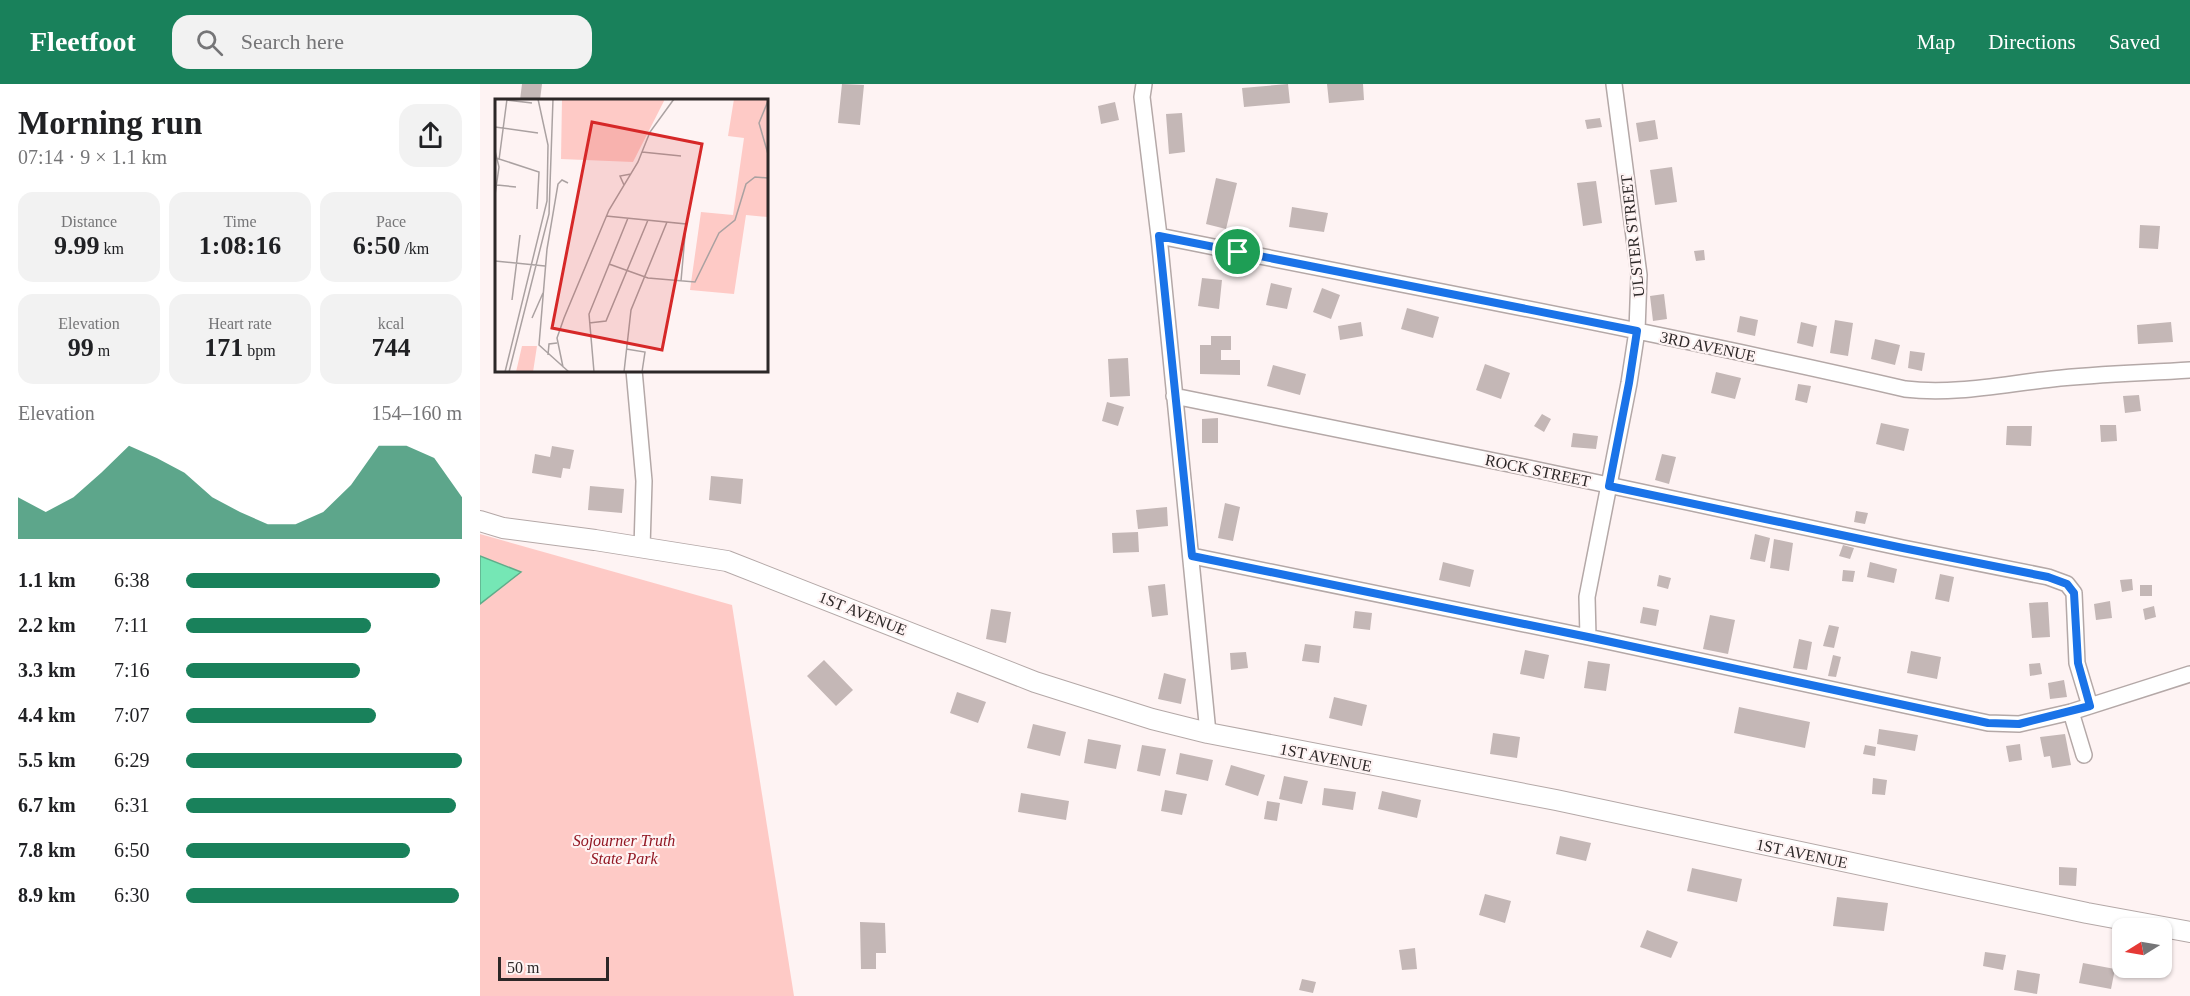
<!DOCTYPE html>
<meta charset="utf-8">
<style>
body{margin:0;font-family:Georgia,serif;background:#f2f2f2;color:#202124;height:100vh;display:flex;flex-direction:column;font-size:22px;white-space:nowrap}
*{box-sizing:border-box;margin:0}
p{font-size:20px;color:#757577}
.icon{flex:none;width:33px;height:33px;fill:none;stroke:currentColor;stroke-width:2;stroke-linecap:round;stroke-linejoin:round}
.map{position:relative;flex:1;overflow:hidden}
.panel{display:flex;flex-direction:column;background:#fff;width:480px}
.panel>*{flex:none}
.needle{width:39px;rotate:259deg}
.buttons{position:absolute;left:1632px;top:834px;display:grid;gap:12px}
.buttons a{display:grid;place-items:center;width:60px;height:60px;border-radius:12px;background:#fff;box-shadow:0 2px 4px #0004;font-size:30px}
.scale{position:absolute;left:18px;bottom:15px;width:111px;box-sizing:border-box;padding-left:6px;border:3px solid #2c2727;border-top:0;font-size:16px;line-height:21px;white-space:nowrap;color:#2c2727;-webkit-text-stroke:4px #fef3f3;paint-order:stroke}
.pin{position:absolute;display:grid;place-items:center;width:51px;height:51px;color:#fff;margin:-26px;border:3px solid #fff;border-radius:50%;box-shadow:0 2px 6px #0007}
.round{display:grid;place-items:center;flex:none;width:63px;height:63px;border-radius:18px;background:#f2f2f2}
.overview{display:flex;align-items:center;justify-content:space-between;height:102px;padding:0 18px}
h1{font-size:33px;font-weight:700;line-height:45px}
.metrics{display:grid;grid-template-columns:repeat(3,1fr);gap:9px;height:102px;padding:6px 18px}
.metrics div{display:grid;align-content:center;border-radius:15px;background:#f2f2f2;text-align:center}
.metrics b{font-size:26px;font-weight:700}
.metrics small{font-size:16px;font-weight:400}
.metrics p{font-size:16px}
.chart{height:168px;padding:12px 18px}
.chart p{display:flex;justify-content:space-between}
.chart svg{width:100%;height:108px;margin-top:6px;fill:#19815b;opacity:.7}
ul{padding:0 18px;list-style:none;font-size:20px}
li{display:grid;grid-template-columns:96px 72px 1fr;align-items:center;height:45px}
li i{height:15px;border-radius:8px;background:#19815b}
header{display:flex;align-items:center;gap:36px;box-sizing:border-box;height:84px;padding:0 30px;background:#19815b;color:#fff}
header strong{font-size:28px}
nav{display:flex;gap:33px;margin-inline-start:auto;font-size:21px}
.search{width:420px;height:54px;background:#f2f2f2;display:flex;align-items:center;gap:15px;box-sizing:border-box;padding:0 21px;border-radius:18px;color:#757577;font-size:22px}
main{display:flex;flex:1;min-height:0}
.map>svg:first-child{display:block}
.green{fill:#fecac6}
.water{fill:#75e7b5;stroke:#5fad8a;stroke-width:1.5}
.building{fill:#c4b7b6}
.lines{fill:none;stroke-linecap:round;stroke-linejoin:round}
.minor-casing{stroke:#b4a8a7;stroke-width:18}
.tertiary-casing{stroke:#b4a8a7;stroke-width:22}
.minor{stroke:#fff;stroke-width:15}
.tertiary{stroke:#fff;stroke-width:20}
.route-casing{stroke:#fff;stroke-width:12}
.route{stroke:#1a73e8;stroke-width:8}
.labels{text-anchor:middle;stroke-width:4.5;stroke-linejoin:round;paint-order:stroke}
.street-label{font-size:16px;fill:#2c2727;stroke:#fef3f3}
.park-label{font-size:16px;font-style:italic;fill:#921723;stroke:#fef3f3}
.inset-road{fill:none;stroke:#aaa1a1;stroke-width:1.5}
.view{fill:#d62828;fill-opacity:0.15;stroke:#d62828;stroke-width:3}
.inset-edge{fill:none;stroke:#2c2727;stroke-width:3}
</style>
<header>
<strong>Fleetfoot</strong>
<div class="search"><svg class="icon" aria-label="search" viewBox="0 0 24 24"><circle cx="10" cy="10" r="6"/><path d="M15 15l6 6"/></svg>Search here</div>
<nav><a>Map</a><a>Directions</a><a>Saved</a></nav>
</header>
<main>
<section class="panel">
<div class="overview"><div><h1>Morning run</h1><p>07:14 · 9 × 1.1 km</p></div><a class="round"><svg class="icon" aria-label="share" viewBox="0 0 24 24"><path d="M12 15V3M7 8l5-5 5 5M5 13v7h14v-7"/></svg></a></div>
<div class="metrics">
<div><p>Distance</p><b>9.99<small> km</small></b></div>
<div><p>Time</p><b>1:08:16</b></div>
<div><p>Pace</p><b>6:50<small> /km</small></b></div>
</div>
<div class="metrics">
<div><p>Elevation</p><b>99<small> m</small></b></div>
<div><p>Heart rate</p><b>171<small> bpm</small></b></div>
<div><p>kcal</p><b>744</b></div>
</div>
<div class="chart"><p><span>Elevation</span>154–160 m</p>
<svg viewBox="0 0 160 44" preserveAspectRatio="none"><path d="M0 44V27L10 33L20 27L30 17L40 6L50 11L60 17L70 27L80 33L90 38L100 38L110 33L120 22L130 6L140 6L150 11L160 27V44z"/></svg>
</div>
<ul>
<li><b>1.1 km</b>6:38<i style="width:92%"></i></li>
<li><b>2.2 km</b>7:11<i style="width:67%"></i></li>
<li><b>3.3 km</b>7:16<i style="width:63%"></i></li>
<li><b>4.4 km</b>7:07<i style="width:69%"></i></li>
<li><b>5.5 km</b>6:29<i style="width:100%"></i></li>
<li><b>6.7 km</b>6:31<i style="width:98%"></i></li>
<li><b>7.8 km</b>6:50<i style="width:81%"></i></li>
<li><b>8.9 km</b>6:30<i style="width:99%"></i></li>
</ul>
</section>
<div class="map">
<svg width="1710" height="912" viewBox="0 0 1710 912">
<rect width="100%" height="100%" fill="#fef3f3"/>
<path class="green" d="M0 450 252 521 314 912H0Z"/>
<path class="water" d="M0 472 41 488 0 520Z"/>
<path class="building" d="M42 0H62L60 16H40Z
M362 0 384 1 380 41 358 39Z
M808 0 810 19 764 23 762 4Z
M847 0H883L884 16 849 19Z
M635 18 639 36 621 40 618 22Z
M702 29 705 68 689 70 686 30Z
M1120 34 1122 43 1107 45 1105 36Z
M1175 36 1178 55 1159 58 1156 39Z
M1192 83 1197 118 1175 121 1170 86Z
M736 94 757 99 746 145 726 140Z
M1116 97 1122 139 1103 142 1097 99Z
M812 123 848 129 844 148 809 143Z
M1660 141 1680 142 1678 165 1659 164Z
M1224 166 1225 176 1216 177 1214 167Z
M722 194 742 196 739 225 718 222Z
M791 199 812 204 807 225 786 221Z
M842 204 860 211 851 235 833 228Z
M1184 210 1187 235 1173 237 1170 212Z
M927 224 959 233 953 254 921 245Z
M1260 232 1278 236 1275 252 1257 248Z
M1355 236 1373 239 1368 272 1350 269Z
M881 238 883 252 860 256 858 242Z
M1321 238 1337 242 1333 263 1317 259Z
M1691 238 1693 258 1658 260 1657 241Z
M731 252H751V266H741V276H760V291L720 290V261H731Z
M1395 255 1420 261 1415 281 1391 275Z
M1430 267 1445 269 1442 287 1428 284Z
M648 274 650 312 630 313 628 275Z
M1005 280 1030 289 1021 315 996 306Z
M793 281 826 290 820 311 787 302Z
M1236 288 1261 294 1255 315 1231 309Z
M1318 300 1331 302 1327 319 1315 316Z
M1659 311 1661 327 1645 329 1643 312Z
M627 318 644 323 638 342 622 337Z
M1062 330 1071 335 1064 348 1054 342Z
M738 334V359H722V335Z
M1401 339 1429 345 1424 367 1396 360Z
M1620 341H1636L1637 357 1621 358Z
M1527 342H1552L1551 362 1526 361Z
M1093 349 1118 352 1116 365 1091 363Z
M72 362 94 366 90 385 83 384 81 394 52 389 55 370 70 373Z
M1182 370 1196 373 1189 400 1175 396Z
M231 392 263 395 261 420 229 416Z
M110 402 144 405 142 429 108 426Z
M745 419 760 423 753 457 738 454Z
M687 423 688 442 658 445 656 426Z
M1376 427 1388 429 1385 440 1374 438Z
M658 448 659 468 633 469 632 449Z
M1275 450 1290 454 1285 478 1270 475Z
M1294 455 1313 459 1309 487 1290 484Z
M1363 461 1374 464 1370 475 1359 472Z
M963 478 994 486 990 503 959 496Z
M1390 478 1417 485 1414 499 1387 493Z
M1363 486 1375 487 1373 498 1362 497Z
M1460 490 1474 493 1469 518 1455 515Z
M1179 491 1191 494 1188 505 1177 502Z
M1652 495 1653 506 1642 508 1640 496Z
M685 500 688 531 672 533 668 502Z
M1660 501H1672V512H1660Z
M1630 517 1632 534 1616 536 1614 520Z
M1568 518 1570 553 1552 554 1549 519Z
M1674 522 1676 533 1665 536 1663 525Z
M1163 523 1179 526 1176 542 1160 539Z
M511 525 531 528 526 559 506 555Z
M875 527 892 529 890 546 873 544Z
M1230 531 1255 536 1248 570 1223 565Z
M1349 541 1359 543 1354 564 1343 562Z
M1319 555 1332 558 1327 586 1313 584Z
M825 560 841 562 839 579 822 577Z
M1045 566 1069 571 1064 595 1040 590Z
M1431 567 1461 573 1457 595 1427 589Z
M766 568 768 584 751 586 750 569Z
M1353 571 1361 573 1356 593 1348 592Z
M344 576 373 606 356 622 327 592Z
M1108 577 1130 580 1126 607 1104 604Z
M1560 579 1562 590 1550 592 1549 580Z
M684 589 706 595 701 620 678 615Z
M1584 596 1587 613 1570 615 1568 599Z
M477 608 506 618 498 639 470 629Z
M854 613 887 621 882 642 849 634Z
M1259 623 1330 638 1325 664 1254 649Z
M553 640 586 648 580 672 547 664Z
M1399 645 1438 651 1435 667 1397 660Z
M1013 649 1040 653 1037 674 1010 670Z
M1585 650 1591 681 1572 684 1570 672 1564 673 1560 653Z
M608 655 641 661 636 685 604 679Z
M1540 660 1542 676 1529 678 1526 662Z
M662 661 686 665 680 692 657 687Z
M1385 661 1396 663 1395 672 1383 670Z
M700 669 733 676 728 697 696 690Z
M751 681 785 691 778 712 745 701Z
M804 692 828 697 822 720 799 715Z
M1393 694 1407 696 1405 711 1392 710Z
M844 704 876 708 873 726 842 721Z
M685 706 707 710 702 731 681 727Z
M902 707 941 716 937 734 898 725Z
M541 709 589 717 586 736 538 728Z
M787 717 800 719 797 737 784 735Z
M1080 752 1111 759 1106 777 1076 770Z
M1579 783 1597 784 1596 802 1579 801Z
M1212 784 1262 795 1257 818 1207 807Z
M1005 810 1031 817 1025 839 999 831Z
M1357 813 1408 819 1404 847 1353 842Z
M380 838 405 839 406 869H396V885H381Z
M1167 846 1198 858 1191 874 1160 863Z
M935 864 937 885 922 886 919 866Z
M1505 868 1526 871 1523 886 1503 882Z
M1603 879 1635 885 1631 905 1599 899Z
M1537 886 1560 890 1557 910 1534 906Z
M822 895 836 898 833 909 819 906Z"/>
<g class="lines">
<defs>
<path id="minor" d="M664 0 662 13 679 152 728 649
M679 152C928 202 1178 248 1425 305 1474 311 1524 300 1572 295 1618 290 1664 289 1710 286
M154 286 164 397 162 464
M694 312 1044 383 1423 464 1568 493 1587 500 1594 509 1597 579 1610 622
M712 472 1108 553 1508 639 1539 640 1591 628 1710 590
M1108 553 1107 513 1149 299 1157 247 1159 191 1134 0
M1591 628 1604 671"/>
<path id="tertiary" d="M0 437 23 444 115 456 247 477 555 598 672 635 728 649 1076 716 1607 829 1710 848"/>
</defs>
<use href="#minor" class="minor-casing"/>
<use href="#tertiary" class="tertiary-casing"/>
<use href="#minor" class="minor"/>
<use href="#tertiary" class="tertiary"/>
</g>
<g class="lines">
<defs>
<path id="route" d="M679 152 1157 247 1149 299 1129 402 1423 464 1568 493 1587 500 1594 509 1598 579 1610 622 1539 640 1508 639 1108 553 712 472Z"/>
</defs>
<use href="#route" class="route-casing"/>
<use href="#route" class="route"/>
</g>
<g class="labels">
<g class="street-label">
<text transform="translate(1152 152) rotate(-96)" y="6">ULSTER STREET</text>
<text transform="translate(1228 262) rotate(12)" y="6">3RD AVENUE</text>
<text transform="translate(1058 386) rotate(12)" y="6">ROCK STREET</text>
<text transform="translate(383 529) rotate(22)" y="6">1ST AVENUE</text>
<text transform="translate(846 673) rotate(11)" y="6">1ST AVENUE</text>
<text transform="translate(1322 769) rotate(12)" y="6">1ST AVENUE</text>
</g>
<g class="park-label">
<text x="144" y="762">Sojourner Truth<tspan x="144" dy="18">State Park</tspan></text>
</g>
</g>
<g transform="translate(15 15)">
<rect width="273" height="273" fill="#fef3f3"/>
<path d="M67 0H168L169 2 138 63 66 60ZM239 0H273V118L251 116 239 195 195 191 206 113 238 116 249 39 233 37ZM27 247H42L38 273H21Z" fill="#fecac6"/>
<path class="inset-road" d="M12 1 37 4M273 2 264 24 273 55M0 28 43 34M0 52 4 68 0 96M147 53 186 57M1 59 44 73 42 110M4 61 12 0M73 84 67 81 63 85 52 150 44 246 74 273M2 86 21 88M129 86 125 77 136 75M111 117 191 125 186 182M0 162 50 167M114 165 153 179 200 183 224 134 240 121 251 85 260 78 273 79M17 201 25 136M37 219 48 194M94 224 111 222 153 121M131 250 150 253 147 273M53 256 54 245 62 244M68 268 62 239 69 219 114 111 143 63 155 33 179 0M10 273 52 102 53 46 43 0M14 273 54 115 58 0M99 273 94 215 133 119M129 273 136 211 172 123"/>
<path class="view" d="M97 23 207 45 167 251 57 229Z"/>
<rect width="273" height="273" class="inset-edge"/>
</g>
</svg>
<div class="buttons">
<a><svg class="needle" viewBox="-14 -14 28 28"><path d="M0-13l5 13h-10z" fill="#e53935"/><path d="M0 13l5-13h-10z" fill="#757577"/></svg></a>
</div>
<div class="scale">50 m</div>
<div class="pin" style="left:758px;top:168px;background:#1e9e55"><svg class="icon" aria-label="arrive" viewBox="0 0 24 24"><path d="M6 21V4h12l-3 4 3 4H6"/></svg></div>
</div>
</main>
